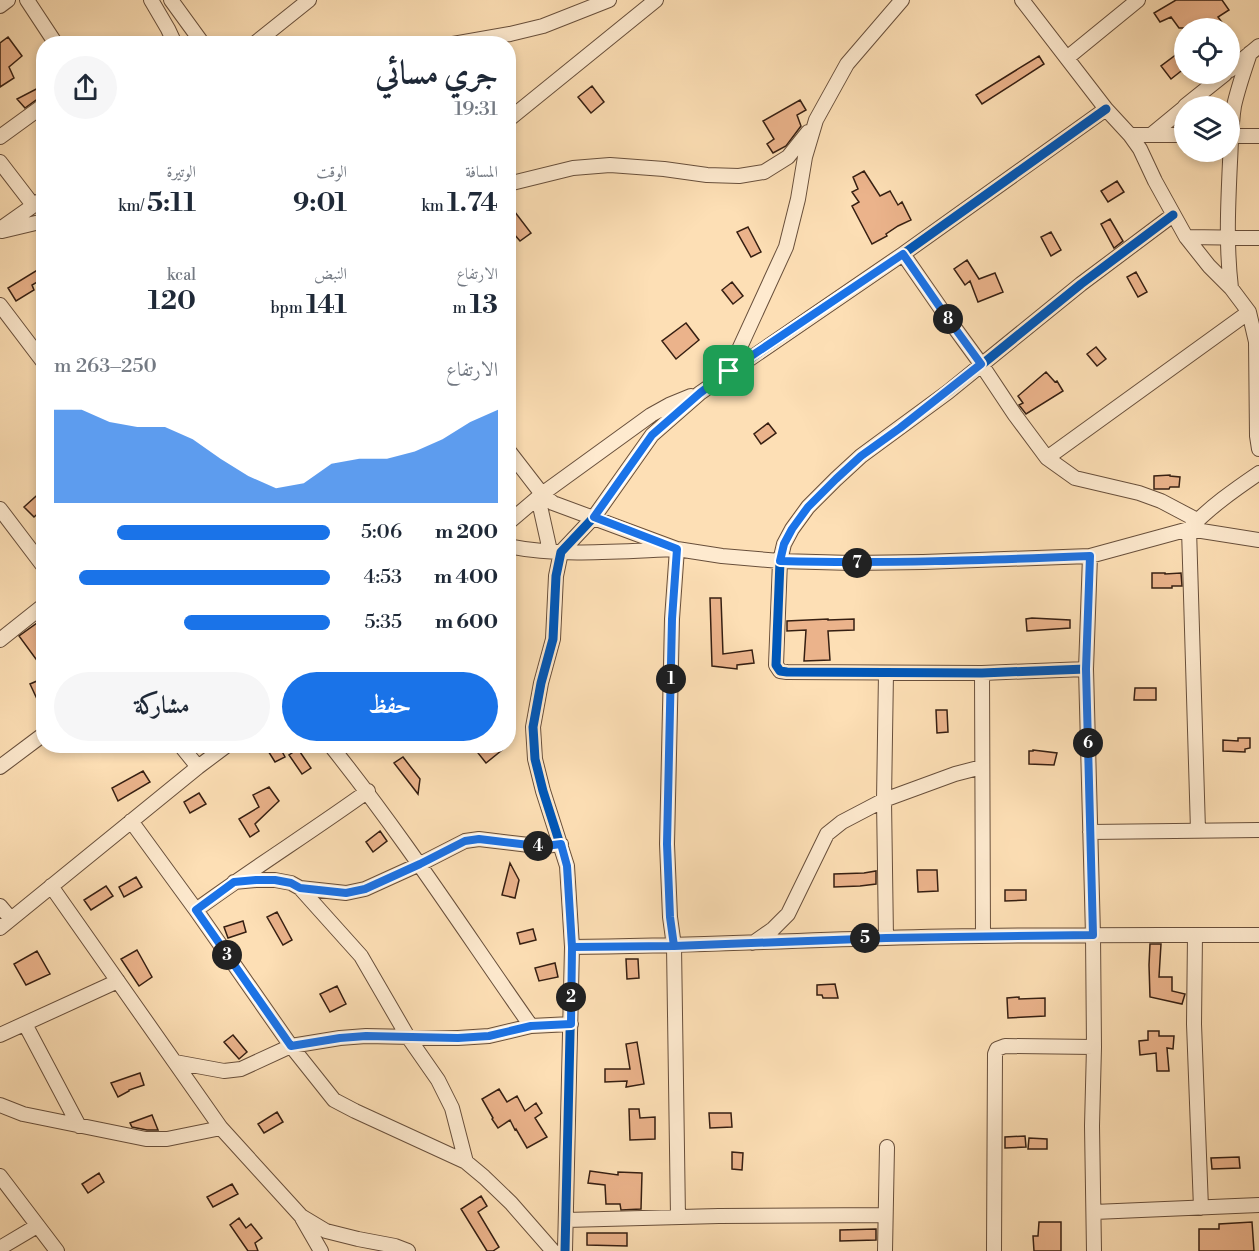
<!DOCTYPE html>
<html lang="ar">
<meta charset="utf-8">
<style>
body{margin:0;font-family:"Libre Bodoni",Amiri,serif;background:#f6f6f7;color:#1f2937;direction:rtl;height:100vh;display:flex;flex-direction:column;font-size:22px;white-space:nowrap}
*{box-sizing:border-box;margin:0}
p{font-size:20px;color:#747a83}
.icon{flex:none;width:33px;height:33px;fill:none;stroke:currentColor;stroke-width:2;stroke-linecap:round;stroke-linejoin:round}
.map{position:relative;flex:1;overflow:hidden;direction:ltr}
.drawer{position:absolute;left:36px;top:36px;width:480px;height:717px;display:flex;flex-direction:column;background:#fff;border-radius:24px;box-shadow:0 3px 9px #0003;direction:rtl}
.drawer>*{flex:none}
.buttons{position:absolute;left:1174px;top:18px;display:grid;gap:12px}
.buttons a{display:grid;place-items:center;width:66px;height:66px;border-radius:50%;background:#fff;box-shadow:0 3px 9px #0003;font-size:30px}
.pin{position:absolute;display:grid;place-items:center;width:51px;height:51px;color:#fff;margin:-26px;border-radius:12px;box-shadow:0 3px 9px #0006}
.km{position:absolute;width:30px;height:30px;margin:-15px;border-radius:50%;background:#222;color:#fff;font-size:16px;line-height:30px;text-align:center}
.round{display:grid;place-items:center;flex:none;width:63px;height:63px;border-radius:32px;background:#f6f6f7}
.overview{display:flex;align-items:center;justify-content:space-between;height:102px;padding:0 18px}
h1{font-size:33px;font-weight:800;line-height:45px}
.stats{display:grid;grid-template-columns:repeat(3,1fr);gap:9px;height:102px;padding:6px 18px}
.stats div{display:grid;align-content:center}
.stats b{font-size:26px;font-weight:800}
.stats small{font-size:16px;font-weight:400}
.stats p{font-size:16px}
.chart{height:168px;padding:12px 18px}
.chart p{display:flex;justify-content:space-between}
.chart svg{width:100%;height:108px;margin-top:6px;fill:#1a73e8;opacity:.7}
.cta{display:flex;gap:12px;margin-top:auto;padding:12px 18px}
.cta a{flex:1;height:69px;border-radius:36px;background:#1a73e8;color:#fff;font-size:24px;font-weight:800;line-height:69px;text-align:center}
.cta a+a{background:#f6f6f7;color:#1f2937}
ul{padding:0 18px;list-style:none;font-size:20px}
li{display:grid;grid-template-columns:96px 72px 1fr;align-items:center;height:45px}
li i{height:15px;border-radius:8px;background:#1a73e8}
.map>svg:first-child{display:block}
.building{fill:#ebb38b;stroke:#361f12;stroke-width:1.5}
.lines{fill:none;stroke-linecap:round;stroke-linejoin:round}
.minor-casing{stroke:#684f3b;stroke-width:16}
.minor{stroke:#feeacf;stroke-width:14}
.cycleway-casing{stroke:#feeacf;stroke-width:13}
.cycleway{stroke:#0057b8;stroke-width:9}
.route-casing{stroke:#fff;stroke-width:12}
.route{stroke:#1a73e8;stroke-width:8}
</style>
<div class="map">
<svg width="1259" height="1251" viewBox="0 0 1259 1251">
<rect width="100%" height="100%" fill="#fddfb5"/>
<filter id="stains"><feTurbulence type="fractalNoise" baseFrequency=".00333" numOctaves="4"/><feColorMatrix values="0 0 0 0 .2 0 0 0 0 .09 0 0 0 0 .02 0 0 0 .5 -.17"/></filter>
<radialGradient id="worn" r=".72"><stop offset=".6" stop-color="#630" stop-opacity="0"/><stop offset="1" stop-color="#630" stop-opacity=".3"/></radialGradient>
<path class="building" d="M1176 0H1222L1229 10 1218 17 1226 28H1179L1171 17 1160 22 1154 13Z
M8 37 22 56 9 67 14 78 0 87V43Z
M1185 48V68L1171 79 1161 66Z
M1039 56 1044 64 982 104 976 95Z
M44 85V96L39 98 25 108 17 99Z
M592 86 604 102 591 113 578 97Z
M800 100 806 110 797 115 801 126 786 146 773 153 767 144 774 139 763 121Z
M864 171 880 196 890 191 898 205 902 202 911 220 898 226 886 234 887 236 872 244 852 206 859 202 852 192 858 189 853 177Z
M1117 181 1124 192 1108 202 1101 191Z
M508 203 531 233 520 241 508 227Z
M1110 219 1123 241 1114 248 1101 224Z
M748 227 761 252 751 257 737 232Z
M1051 232 1061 250 1051 256 1041 237Z
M967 260 979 279 995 273 1003 292 978 302 970 281 965 285 954 269Z
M39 269 44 278 32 285 34 290 16 301 8 288Z
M1136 272 1147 292 1138 297 1127 277Z
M732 282 743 296 733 304 722 290Z
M686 323 699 340 676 359 662 341Z
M1096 347 1106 359 1097 366 1087 354Z
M1046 372 1055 382 1057 381 1063 391 1026 414 1019 405 1023 403 1018 396Z
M768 423 776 433 761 444 754 434Z
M1170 475V476L1180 477 1179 487H1170L1169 489H1154V476Z
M44 489V508L34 517 24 507Z
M1152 573H1165V574L1181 573 1182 586H1172V588H1152Z
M710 598H721L723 654 752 650 754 663 737 665V669L712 666Z
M44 618V670L19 636Z
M1032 618 1070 620V628L1027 631 1026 619Z
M828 619V620L854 619V630L828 631 830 660 804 661 806 630 787 631V621Z
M44 678V714L30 684Z
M1135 688H1156V700H1134Z
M936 710H947L948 732 937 733Z
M1238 738H1250V748L1245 749V752L1223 751V740L1238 741Z
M265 746H279L285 757 275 762Z
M487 746H507L486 763 478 753Z
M298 749 311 768 302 774 289 755Z
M1033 750 1057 753 1054 765 1029 764V751H1033Z
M403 757 420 779 418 794 394 763Z
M143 771 150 782 118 801 112 788Z
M269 787 279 801 255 824 259 831 250 837 239 819 259 807 253 795Z
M199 793 206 804 190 813 184 802Z
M380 831 387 841 373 852 366 842Z
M510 863 519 880 515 898 502 895Z
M917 870H937L938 891 918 892Z
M876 871V884L860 886 834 887V874L864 873Z
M136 877 142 887 124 897 119 887Z
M106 886 113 896 91 910 84 900Z
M1005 890H1026V900L1005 901Z
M277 912 292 940 283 945 267 917Z
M243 921 246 932 228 938 224 927Z
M533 929 536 940 520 944 517 933Z
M1150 944H1161L1159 977H1172V991L1185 994 1182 1004 1150 997 1149 965Z
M137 950 152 977 139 986 121 959Z
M37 951 50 974 26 985 14 964Z
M626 959H638L639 978 627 979Z
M555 963 558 977 539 981 535 968Z
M835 984 838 998H823L822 995H817V985Z
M337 986 346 1004 330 1012 320 994Z
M1019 997V999L1045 998V1016L1008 1018 1007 998Z
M1148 1031H1159V1036H1174L1173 1049 1167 1048 1169 1071H1157L1156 1053 1140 1055 1139 1041 1148 1040Z
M233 1035 247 1052 239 1059 224 1042Z
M637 1042 644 1084 626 1087 627 1081 605 1082V1069H630L626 1044Z
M140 1073 144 1085 129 1090V1091L118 1097 111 1083Z
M499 1089 507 1102 517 1096 525 1111 536 1103 542 1113 535 1118 547 1137 527 1148 516 1129 515 1130 510 1120 498 1128 492 1119 493 1118 482 1099Z
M629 1109H639L640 1118 655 1117V1139L630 1140Z
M277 1112 283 1122 264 1133 258 1124Z
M709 1113H731L732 1127 710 1128Z
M152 1115 158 1130H147L132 1127 130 1123Z
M1025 1136 1026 1147 1005 1148V1137Z
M1029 1138 1047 1139V1149H1028Z
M732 1152 743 1153 742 1170 732 1169Z
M1239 1157 1240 1168 1212 1169 1211 1158Z
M590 1171 618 1175V1172L642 1173 641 1209 621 1210 620 1204H606L605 1185 588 1183Z
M99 1173 104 1182 88 1193 82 1184Z
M232 1184 238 1194 213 1207 207 1197Z
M481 1196 487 1206 478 1212 499 1247 493 1251H487L461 1209Z
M239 1218 246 1228 251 1224 262 1238 255 1243 258 1251H248L230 1225Z
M1039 1222H1061V1251H1034L1033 1236H1038Z
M1252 1222 1254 1251H1199V1229H1219V1224Z
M876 1229V1240L840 1241V1230Z
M587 1233H627V1246L587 1245Z"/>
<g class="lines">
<defs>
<path id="minor" d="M27 0 56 44
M151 0 168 29 175 44
M171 0 203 44
M1022 0 1106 109 1130 135 1140 149 1155 181 1186 237 1209 266 1231 288 1249 312 1256 342 1257 436 1259 449
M0 6 8 0
M254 44 309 0
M453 44 510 34 543 26 609 0
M1067 58 1138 0
M1230 70 1259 46
M1185 106 1225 74
M508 120 656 0
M1130 135H1185
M1151 135 1185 107
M1230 136H1259
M0 137 44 105
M0 162 33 205
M508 184 573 168 610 165 664 169 707 175 739 176 764 172 788 157 808 132
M0 229 44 198
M2 231 44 221
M1186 237 1259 238
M903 254 946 316 981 364 1015 415 1047 458 1075 478 1139 493 1161 501 1197 520
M1231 288C1226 246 1228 204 1230 162 1231 144 1231 124 1234 106 1238 88 1244 71 1250 53
M0 305 44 363
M730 369 786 247 798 199 805 157 816 120 847 64 902 0
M508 450 542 494 553 503 677 549 722 556 780 561 852 563 923 562 1090 556 1189 529 1259 540
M1047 458 1249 312
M538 497 550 551
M0 509 44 567
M508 523 542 494 651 415 669 405 691 396
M508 546C561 557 624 551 677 549L672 619 667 844 670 917 674 946 678 1217
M1090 556 1086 669 1093 935 1094 1047 1092 1126 1094 1251
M0 640 44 605
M1086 669 982 673 787 672 780 671 776 665 780 561 784 544 792 529 808 507 836 479 861 456 948 392 1081 284 1173 215
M982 673 983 936
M181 746 198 767
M331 746C403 836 465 932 531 1026
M0 767 44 734
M131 821 196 910 291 1046 334 1100 355 1111 466 1162 484 1177 511 1203 553 1251
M1198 830 1189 529C1210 507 1234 490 1259 473
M1090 832 1259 830
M234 882 256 880H275L291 883 300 888 346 893 365 889 420 864 465 841 479 839 529 845 545 846 561 844
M51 886 221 1128 301 1216 326 1231 358 1239 395 1246 408 1251
M300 888 361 956 408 1037 438 1080 452 1108 466 1162
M0 906 11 919
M196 910C252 869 311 832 368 791
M0 928 198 767 226 746
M1195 935 1194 1024 1201 1208
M886 938 884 800 886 673
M753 943 773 929 788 914 827 834 842 822 884 800 955 774 982 767
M572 947C677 946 781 941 886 938 1010 934 1135 935 1259 935
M25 1024 79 1126
M0 1035 118 981
M175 1062 224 1071 241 1069 291 1046 340 1038 366 1036 458 1038 489 1036 531 1026 571 1024
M0 1105 23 1114 146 1139H167L221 1128
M0 1176 57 1251
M1094 1212 1259 1205
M302 1218 321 1251
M566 1220 719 1216 885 1215
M0 1248 37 1226
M565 1251 572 947 567 866 543 791 535 759 533 727 541 683 553 639 556 576 561 552 594 517 652 435 700 393 903 254 1106 109
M885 1251 887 1147
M994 1251 995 1054 997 1049 1005 1046 1094 1047"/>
</defs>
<use href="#minor" class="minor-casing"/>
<use href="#minor" class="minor"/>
<defs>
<path id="cycleway" d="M1086 669 982 673 787 672 780 671 776 665 780 561 784 544 792 529 808 507 836 479 861 456 948 392 1081 284 1173 215
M565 1251 572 947 567 866 543 791 535 759 533 727 541 683 553 639 556 576 561 552 594 517 652 435 700 393 903 254 1106 109"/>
</defs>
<use href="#cycleway" class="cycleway-casing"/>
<use href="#cycleway" class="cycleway"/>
</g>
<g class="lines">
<defs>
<path id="route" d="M729 371 700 393 652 435 594 517 677 549 672 619 667 844 670 917 674 946 572 947 571 1024 531 1026 489 1036 458 1038 366 1036 340 1038 291 1046 196 910 234 882 256 880H275L291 883 300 888 346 893 365 889 420 864 465 841 479 839 529 845 545 846 561 844 567 866 572 947 674 946 886 938 1093 935 1086 669 1090 556C987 560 884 564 780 561L784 544 792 529 808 507 836 479 861 456 900 428 981 364 946 316 903 254 729 371"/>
</defs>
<use href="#route" class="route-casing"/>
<use href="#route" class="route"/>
</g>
<rect width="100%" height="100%" filter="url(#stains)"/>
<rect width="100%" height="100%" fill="url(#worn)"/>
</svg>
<div class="buttons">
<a><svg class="icon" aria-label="locate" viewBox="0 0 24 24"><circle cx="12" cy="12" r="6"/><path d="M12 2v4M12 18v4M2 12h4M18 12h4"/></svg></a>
<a><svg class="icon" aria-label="layers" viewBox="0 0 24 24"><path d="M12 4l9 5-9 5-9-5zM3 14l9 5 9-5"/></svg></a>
</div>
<div class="pin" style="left:729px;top:371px;background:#1e9e55"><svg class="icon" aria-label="arrive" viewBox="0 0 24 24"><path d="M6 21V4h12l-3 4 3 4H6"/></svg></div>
<b class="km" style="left:671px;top:679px">1</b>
<b class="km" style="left:571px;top:997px">2</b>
<b class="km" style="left:227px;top:955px">3</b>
<b class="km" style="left:538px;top:846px">4</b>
<b class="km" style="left:865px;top:938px">5</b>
<b class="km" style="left:1088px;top:743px">6</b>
<b class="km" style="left:857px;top:563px">7</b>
<b class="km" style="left:948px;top:319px">8</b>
<section class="drawer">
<div class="overview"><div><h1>جري مسائي</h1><p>19:31</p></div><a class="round"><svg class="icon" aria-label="share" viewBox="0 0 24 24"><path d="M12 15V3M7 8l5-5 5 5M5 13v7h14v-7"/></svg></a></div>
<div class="stats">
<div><p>المسافة</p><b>1.74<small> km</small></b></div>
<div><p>الوقت</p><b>9:01</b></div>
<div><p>الوتيرة</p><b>5:11<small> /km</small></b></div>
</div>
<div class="stats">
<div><p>الارتفاع</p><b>13<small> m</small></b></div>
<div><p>النبض</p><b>141<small> bpm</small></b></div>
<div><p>kcal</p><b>120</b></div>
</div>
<div class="chart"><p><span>الارتفاع</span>250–263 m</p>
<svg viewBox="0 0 160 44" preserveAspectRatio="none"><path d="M0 44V6L10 6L20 11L30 13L40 13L50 18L60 26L70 33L80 38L90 36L100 28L110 26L120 26L130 23L140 18L150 11L160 6V44z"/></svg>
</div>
<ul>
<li><b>200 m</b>5:06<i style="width:77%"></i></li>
<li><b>400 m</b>4:53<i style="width:91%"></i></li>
<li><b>600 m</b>5:35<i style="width:53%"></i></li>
</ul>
<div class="cta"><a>حفظ</a><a>مشاركة</a></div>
</section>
</div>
